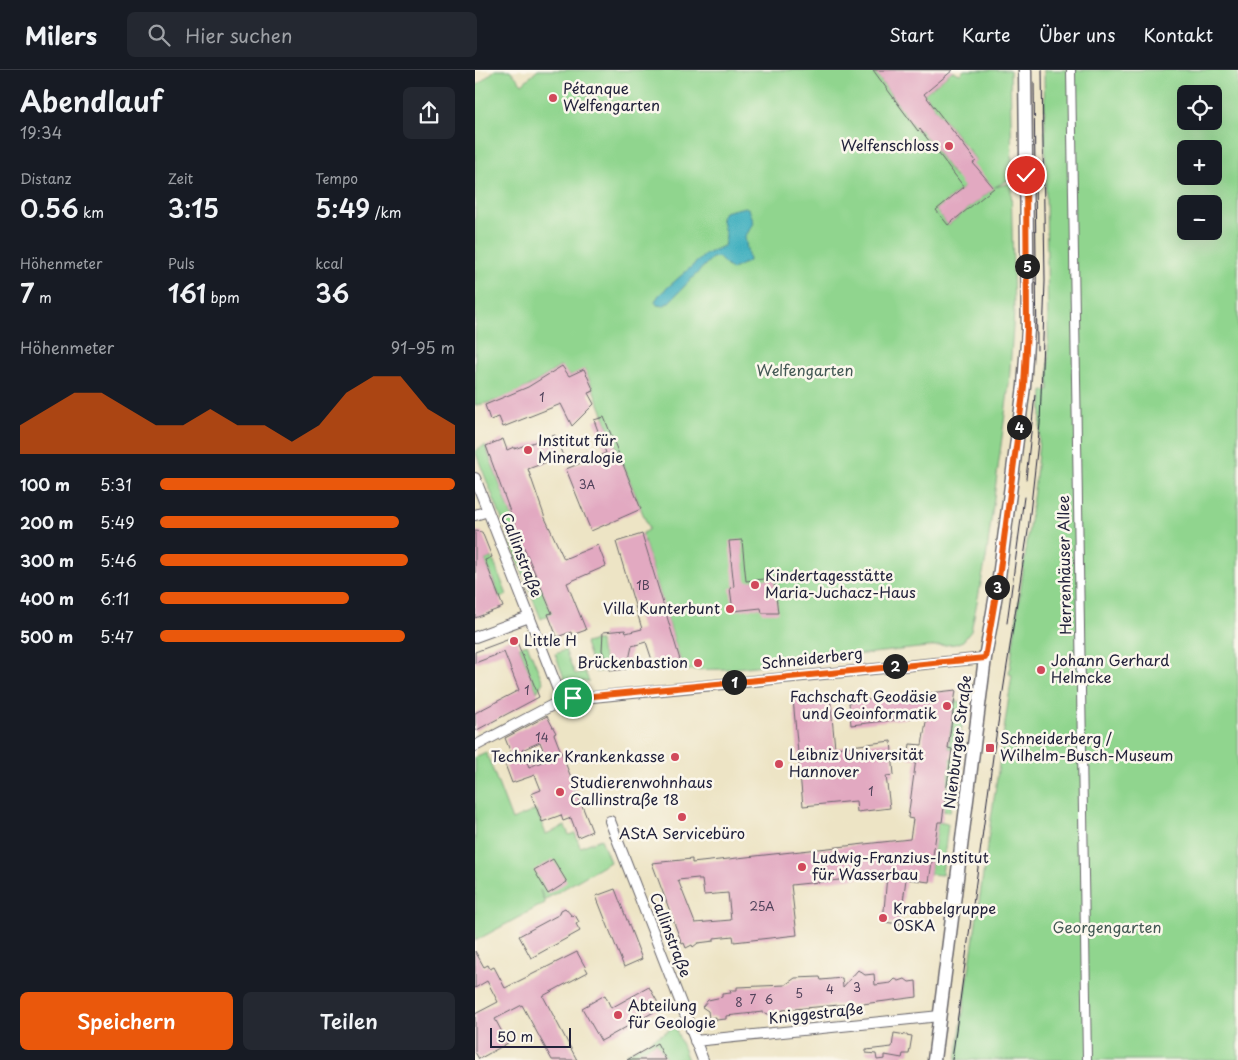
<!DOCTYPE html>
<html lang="de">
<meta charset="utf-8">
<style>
body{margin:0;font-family:"Playpen Sans",sans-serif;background:#242831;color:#f1f3f6;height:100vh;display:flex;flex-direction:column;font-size:19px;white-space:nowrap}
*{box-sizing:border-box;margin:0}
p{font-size:16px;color:#9ea1a6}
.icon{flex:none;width:28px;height:28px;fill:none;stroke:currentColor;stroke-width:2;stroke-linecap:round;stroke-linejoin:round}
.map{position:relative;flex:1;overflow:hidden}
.details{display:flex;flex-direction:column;background:#171b24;width:475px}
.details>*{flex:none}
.controls{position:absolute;left:702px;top:15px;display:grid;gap:10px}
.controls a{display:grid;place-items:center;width:45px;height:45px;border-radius:8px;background:#171b24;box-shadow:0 5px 20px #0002;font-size:25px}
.scale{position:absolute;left:15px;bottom:12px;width:81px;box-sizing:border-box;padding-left:5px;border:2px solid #22223b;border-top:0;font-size:14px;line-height:18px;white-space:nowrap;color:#22223b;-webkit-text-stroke:4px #fbf7ec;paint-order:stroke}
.pin{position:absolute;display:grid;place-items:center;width:42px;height:42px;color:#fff;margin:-21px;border:2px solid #fff;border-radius:50%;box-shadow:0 1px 5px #0007}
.km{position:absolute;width:25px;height:25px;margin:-12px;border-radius:50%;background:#222;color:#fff;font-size:14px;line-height:25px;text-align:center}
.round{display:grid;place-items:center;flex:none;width:52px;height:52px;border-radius:8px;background:#242831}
.headline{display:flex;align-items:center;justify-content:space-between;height:85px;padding:0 20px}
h1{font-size:28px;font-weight:600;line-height:38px}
.stats{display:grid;grid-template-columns:repeat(3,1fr);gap:8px;height:85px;padding:5px 20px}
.stats div{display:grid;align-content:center}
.stats b{font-size:25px;font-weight:600}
.stats small{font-size:14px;font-weight:400}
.stats p{font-size:14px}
.chart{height:140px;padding:10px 20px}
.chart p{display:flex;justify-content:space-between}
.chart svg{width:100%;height:90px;margin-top:5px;fill:#ea580c;opacity:.7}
.primary-button{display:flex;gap:10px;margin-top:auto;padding:10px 20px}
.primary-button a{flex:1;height:58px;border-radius:8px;background:#ea580c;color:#fff;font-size:20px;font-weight:600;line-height:58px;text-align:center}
.primary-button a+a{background:#242831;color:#f1f3f6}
ul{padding:0 20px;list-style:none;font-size:16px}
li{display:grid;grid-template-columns:80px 60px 1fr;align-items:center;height:38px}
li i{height:12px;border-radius:6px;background:#ea580c}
header{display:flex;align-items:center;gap:30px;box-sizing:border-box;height:70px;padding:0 25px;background:#171b24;border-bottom:1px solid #363941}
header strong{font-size:24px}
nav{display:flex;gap:28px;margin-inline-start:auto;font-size:18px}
.search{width:350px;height:45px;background:#242831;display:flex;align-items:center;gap:12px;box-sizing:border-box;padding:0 18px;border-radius:8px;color:#9ea1a6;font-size:19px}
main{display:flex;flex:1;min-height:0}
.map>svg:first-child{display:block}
.green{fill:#90d58e;stroke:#597c64;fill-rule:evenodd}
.water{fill:#42b0bf;stroke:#32697d}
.building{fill:#e2a9c1;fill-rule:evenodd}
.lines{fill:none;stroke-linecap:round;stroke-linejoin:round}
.pedestrian-casing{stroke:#69666b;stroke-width:10}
.minor-casing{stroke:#69666b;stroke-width:12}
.tertiary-casing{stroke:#69666b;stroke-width:15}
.pedestrian{stroke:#fff;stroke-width:8}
.minor{stroke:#fff;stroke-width:10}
.tertiary{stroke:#fff;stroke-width:12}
.tram{stroke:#22223b;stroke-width:1}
.route-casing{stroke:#fff;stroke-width:10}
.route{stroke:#ea580c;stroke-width:6}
.poi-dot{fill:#d1495b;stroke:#fbf7ec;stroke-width:2}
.labels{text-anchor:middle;stroke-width:5;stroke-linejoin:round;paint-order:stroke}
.number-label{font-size:12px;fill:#52445c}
.poi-label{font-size:15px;fill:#22223b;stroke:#fbf7ec;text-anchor:start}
.park-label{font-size:15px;fill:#435854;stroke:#fbf7ec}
.street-label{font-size:15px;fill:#22223b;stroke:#fbf7ec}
</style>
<header>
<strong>Milers</strong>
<div class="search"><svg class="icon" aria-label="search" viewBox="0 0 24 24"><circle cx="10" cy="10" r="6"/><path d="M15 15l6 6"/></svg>Hier suchen</div>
<nav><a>Start</a><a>Karte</a><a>Über uns</a><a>Kontakt</a></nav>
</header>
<main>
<section class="details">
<div class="headline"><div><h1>Abendlauf</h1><p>19:34</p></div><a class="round"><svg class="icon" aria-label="share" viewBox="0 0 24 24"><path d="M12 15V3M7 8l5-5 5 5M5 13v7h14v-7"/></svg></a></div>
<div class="stats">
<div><p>Distanz</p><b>0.56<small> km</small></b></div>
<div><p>Zeit</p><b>3:15</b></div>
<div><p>Tempo</p><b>5:49<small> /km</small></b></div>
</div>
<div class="stats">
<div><p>Höhenmeter</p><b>7<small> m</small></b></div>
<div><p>Puls</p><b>161<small> bpm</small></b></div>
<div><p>kcal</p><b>36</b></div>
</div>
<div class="chart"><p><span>Höhenmeter</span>91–95 m</p>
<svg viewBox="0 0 160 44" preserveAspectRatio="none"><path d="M0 44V30L10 22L20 14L30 14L40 22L50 30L60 30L70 22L80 30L90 30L100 38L110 30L120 14L130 6L140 6L150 22L160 30V44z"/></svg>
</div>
<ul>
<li><b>100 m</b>5:31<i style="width:100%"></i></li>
<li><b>200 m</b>5:49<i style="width:81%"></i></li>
<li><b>300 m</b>5:46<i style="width:84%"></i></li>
<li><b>400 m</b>6:11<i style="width:64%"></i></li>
<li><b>500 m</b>5:47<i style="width:83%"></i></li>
</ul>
<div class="primary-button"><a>Speichern</a><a>Teilen</a></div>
</section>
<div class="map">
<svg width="763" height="990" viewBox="0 0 763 990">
<rect width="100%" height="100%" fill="#fbf7ec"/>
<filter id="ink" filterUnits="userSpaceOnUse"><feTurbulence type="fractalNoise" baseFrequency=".02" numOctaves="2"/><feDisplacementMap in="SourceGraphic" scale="10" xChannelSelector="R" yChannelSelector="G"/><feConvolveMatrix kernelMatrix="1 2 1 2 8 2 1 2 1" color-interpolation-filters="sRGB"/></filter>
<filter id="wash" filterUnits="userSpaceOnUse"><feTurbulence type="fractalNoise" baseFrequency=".0096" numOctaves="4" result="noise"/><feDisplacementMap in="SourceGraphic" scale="20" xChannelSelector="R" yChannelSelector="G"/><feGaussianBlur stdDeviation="1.12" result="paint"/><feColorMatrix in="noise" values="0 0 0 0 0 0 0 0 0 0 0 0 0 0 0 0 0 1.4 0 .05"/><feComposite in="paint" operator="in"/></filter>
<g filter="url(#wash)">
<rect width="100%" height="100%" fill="#ede4c5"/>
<path class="green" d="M20 0H35L47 14 63 0H398L442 61 445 59 480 107 483 105 491 115 461 140 473 155 519 118 497 94 501 90 449 24 477 1 485 4 489 0H535L537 96 542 105 520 117 536 113 539 242 534 314 511 489 496 561 488 571 480 574 252 599 211 600 206 593 167 464 174 459 110 299 94 306 86 296C60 313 31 332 0 335V17Z
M569 0H763V990H481L537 605 534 604 561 406 568 321 574 320ZM711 24H739V51H711ZM711 79H739V106H711ZM711 134H739V161H711Z
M10 375 49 479 78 543 66 549 0 381Z
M17 487 32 525 25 528 10 490Z
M118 571H125L126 581 134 601 120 602 110 573Z
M52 574 68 612 62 622 44 577Z
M90 580 100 604 110 602 114 611 91 613 80 584Z
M480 631 490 632 484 680 473 678Z
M11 682 37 750 61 740 71 764 90 756 94 765 100 763 105 777 126 769 135 792 69 830 65 820 70 833 0 871V687Z
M475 688 482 689 475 742 468 741Z
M463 752 473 754 467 805 455 804Z
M200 957 213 990H192L181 972 153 988 151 984Z"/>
<path class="water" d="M270 137 274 139 279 153 270 167 274 191 256 200 243 187 237 188 194 232 188 236 182 235 180 231 184 225 231 184 249 176 251 167 246 147 249 142Z"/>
<g id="blocks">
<path class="building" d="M398 0H478L449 24 501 91 498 93 519 118 473 155 461 140 489 117 445 59 443 61Z
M87 296 94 306 109 299 119 321 113 323 119 334 97 356 86 334 28 357 24 347 15 350 10 335 53 317Z
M129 347 166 439 116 461 91 399 131 383 119 350Z
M80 365 88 386 53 399 70 448 89 489 123 475 131 496 92 513 111 560 97 565 96 562 82 567 73 544 77 543 44 466 11 376 28 369 32 380 39 377V379Z
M0 461 7 462 17 487 10 490 28 537 0 548Z
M167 464 206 593 180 599 171 572 157 576 152 599 135 601 127 580 128 562 150 560 151 563 167 559 141 472Z
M267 470 271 511 299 508 303 543H287L286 538 258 541 255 518 259 517 254 471Z
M40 567 64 627 0 661V643L44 620 29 582 0 593V582Z
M481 620 473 678 477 679 467 752H463L454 812 431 809 425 854 408 852 412 805 316 815 322 865 259 872 258 866 239 868V871L223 873 218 877 217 875 211 878 209 873 207 874 177 793 217 789V793L435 769 438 749 433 748 441 689 433 688 435 674 447 675 452 646 376 655 374 632ZM223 808V810H227L229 825 253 823 256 850 220 853 203 810Z
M355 626 360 678 416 671 419 705 411 706 415 738 382 742 381 731 328 736 318 629Z
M72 646 81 663 79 664 117 761 103 767 96 748 88 751 86 745 67 752 56 724 66 720 60 705 37 713 28 689 37 686 30 668ZM65 672 72 690 54 697 47 680Z
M78 789 92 812 73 824 59 800Z
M140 819 167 889 149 897 121 826Z
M90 838 97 846 100 845 104 852 101 854 105 861 56 888 44 866 85 844 86 840Z
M0 881 9 897 13 895 15 899 19 897 30 918 102 882 113 902 68 926 102 990H77L47 935 20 949 33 973 4 989 0 982V944L23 932 12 911 0 918Z
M383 900 390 905 399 904 400 915 416 913 420 909 424 911 430 909 434 912 441 911 442 927 380 935 374 934 308 940 298 946 288 942 251 946V949L241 950V947L234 948 233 941 227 937 233 930 247 927V924L256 923 255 920H262V917L310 915 320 908 345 907 346 910 367 908 368 917Z
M174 917 186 938 126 971 107 938 130 925 136 938Z
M419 963 437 966 434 984H428L427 988 410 985V989L402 990 401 984 391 983V980L417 977Z
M182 973 191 990H152Z"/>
</g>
</g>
<g filter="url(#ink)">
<use href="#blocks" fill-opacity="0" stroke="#69666b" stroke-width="1"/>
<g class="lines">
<defs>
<path id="pedestrian" d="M596 0 612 990"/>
<path id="minor" d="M0 408 87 630
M0 445 13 441
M0 567 54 547
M0 676 87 630 510 588
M135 751 228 990
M220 971 465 946"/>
<path id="tertiary" d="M459 990 510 588 524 507 549 316 553 260 550 0"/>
</defs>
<use href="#pedestrian" class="pedestrian-casing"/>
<use href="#minor" class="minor-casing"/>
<use href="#tertiary" class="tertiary-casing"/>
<use href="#pedestrian" class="pedestrian"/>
<use href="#minor" class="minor"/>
<use href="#tertiary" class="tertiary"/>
<path class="tram" d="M559 12 562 280
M551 409 560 325
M532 553 549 427
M477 990 519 679 553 461 565 354 570 211 567 0"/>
</g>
</g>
<g class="lines" filter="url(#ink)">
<defs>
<path id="route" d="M98 628 510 588 524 507 549 316 552 260 551 105"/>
</defs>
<use href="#route" class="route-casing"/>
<use href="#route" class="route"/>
</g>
<g class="poi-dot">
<circle cx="78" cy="28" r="5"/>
<circle cx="474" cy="76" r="5"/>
<circle cx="53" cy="380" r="5"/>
<circle cx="280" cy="515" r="5"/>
<circle cx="255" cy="539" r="5"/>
<circle cx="39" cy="571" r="5"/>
<circle cx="223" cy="593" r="5"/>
<circle cx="566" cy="600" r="5"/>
<circle cx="472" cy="636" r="5"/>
<rect x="510" y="673" width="10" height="10" rx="2.5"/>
<circle cx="200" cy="687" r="5"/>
<circle cx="304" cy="694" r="5"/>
<circle cx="85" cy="722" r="5"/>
<circle cx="207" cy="747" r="5"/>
<circle cx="327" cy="797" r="5"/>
<circle cx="408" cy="848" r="5"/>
<circle cx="143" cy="945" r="5"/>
</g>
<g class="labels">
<g class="number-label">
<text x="67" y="332">1</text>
<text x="112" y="419">3A</text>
<text x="168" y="520">1B</text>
<text x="52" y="625">1</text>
<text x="67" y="672">14</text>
<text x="396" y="726">1</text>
<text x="287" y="841">25A</text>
<text x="382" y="922">3</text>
<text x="355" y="924">4</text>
<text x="324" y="928">5</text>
<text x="278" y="934">7</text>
<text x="294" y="934">6</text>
<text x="264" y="937">8</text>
</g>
<g class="poi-label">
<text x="88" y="24">Pétanque<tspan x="88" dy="17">Welfengarten</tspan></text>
<text x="464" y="81" text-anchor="end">Welfenschloss</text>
<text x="63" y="376">Institut für<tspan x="63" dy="17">Mineralogie</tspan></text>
<text x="290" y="511">Kindertagesstätte<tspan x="290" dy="17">Maria-Juchacz-Haus</tspan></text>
<text x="245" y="544" text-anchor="end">Villa Kunterbunt</text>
<text x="49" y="576">Little H</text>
<text x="576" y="596">Johann Gerhard<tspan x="576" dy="17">Helmcke</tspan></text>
<text x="213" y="598" text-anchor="end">Brückenbastion</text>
<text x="462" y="632" text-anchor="end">Fachschaft Geodäsie<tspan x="462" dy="17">und Geoinformatik</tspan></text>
<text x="525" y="674">Schneiderberg /<tspan x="525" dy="17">Wilhelm-Busch-Museum</tspan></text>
<text x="314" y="690">Leibniz Universität<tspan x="314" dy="17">Hannover</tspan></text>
<text x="190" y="692" text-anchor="end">Techniker Krankenkasse</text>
<text x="95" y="718">Studierenwohnhaus<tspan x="95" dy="17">Callinstraße 18</tspan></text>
<text x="207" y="769" text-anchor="middle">AStA Servicebüro</text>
<text x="337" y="793">Ludwig-Franzius-Institut<tspan x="337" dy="17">für Wasserbau</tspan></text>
<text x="418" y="844">Krabbelgruppe<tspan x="418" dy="17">OSKA</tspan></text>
<text x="153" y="941">Abteilung<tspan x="153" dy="17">für Geologie</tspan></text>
</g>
<g class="park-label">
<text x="330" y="306">Welfengarten</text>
<text x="632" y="863">Georgengarten</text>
</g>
<g class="street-label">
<text transform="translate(46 485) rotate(69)" y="5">Callinstraße</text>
<text transform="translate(590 495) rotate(-91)" y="5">Herrenhäuser Allee</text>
<text transform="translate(337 589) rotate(-6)" y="5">Schneiderberg</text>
<text transform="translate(483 672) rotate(-83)" y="5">Nienburger Straße</text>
<text transform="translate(195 865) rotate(69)" y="5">Callinstraße</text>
<text transform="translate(341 944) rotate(-6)" y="5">Kniggestraße</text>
</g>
</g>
</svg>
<div class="controls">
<a><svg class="icon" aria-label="locate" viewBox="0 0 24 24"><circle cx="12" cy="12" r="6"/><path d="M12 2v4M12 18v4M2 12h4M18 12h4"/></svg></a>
<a>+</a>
<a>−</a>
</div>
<div class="scale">50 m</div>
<div class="pin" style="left:98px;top:628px;background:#1e9e55"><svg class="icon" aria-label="arrive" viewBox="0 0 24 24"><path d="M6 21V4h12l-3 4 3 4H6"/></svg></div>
<div class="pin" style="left:551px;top:105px;background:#d93025"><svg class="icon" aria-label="check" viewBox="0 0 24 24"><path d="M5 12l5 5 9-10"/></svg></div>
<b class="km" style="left:259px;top:612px">1</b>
<b class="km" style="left:420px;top:596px">2</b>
<b class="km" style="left:522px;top:517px">3</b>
<b class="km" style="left:544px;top:357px">4</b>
<b class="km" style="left:552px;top:196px">5</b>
</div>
</main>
